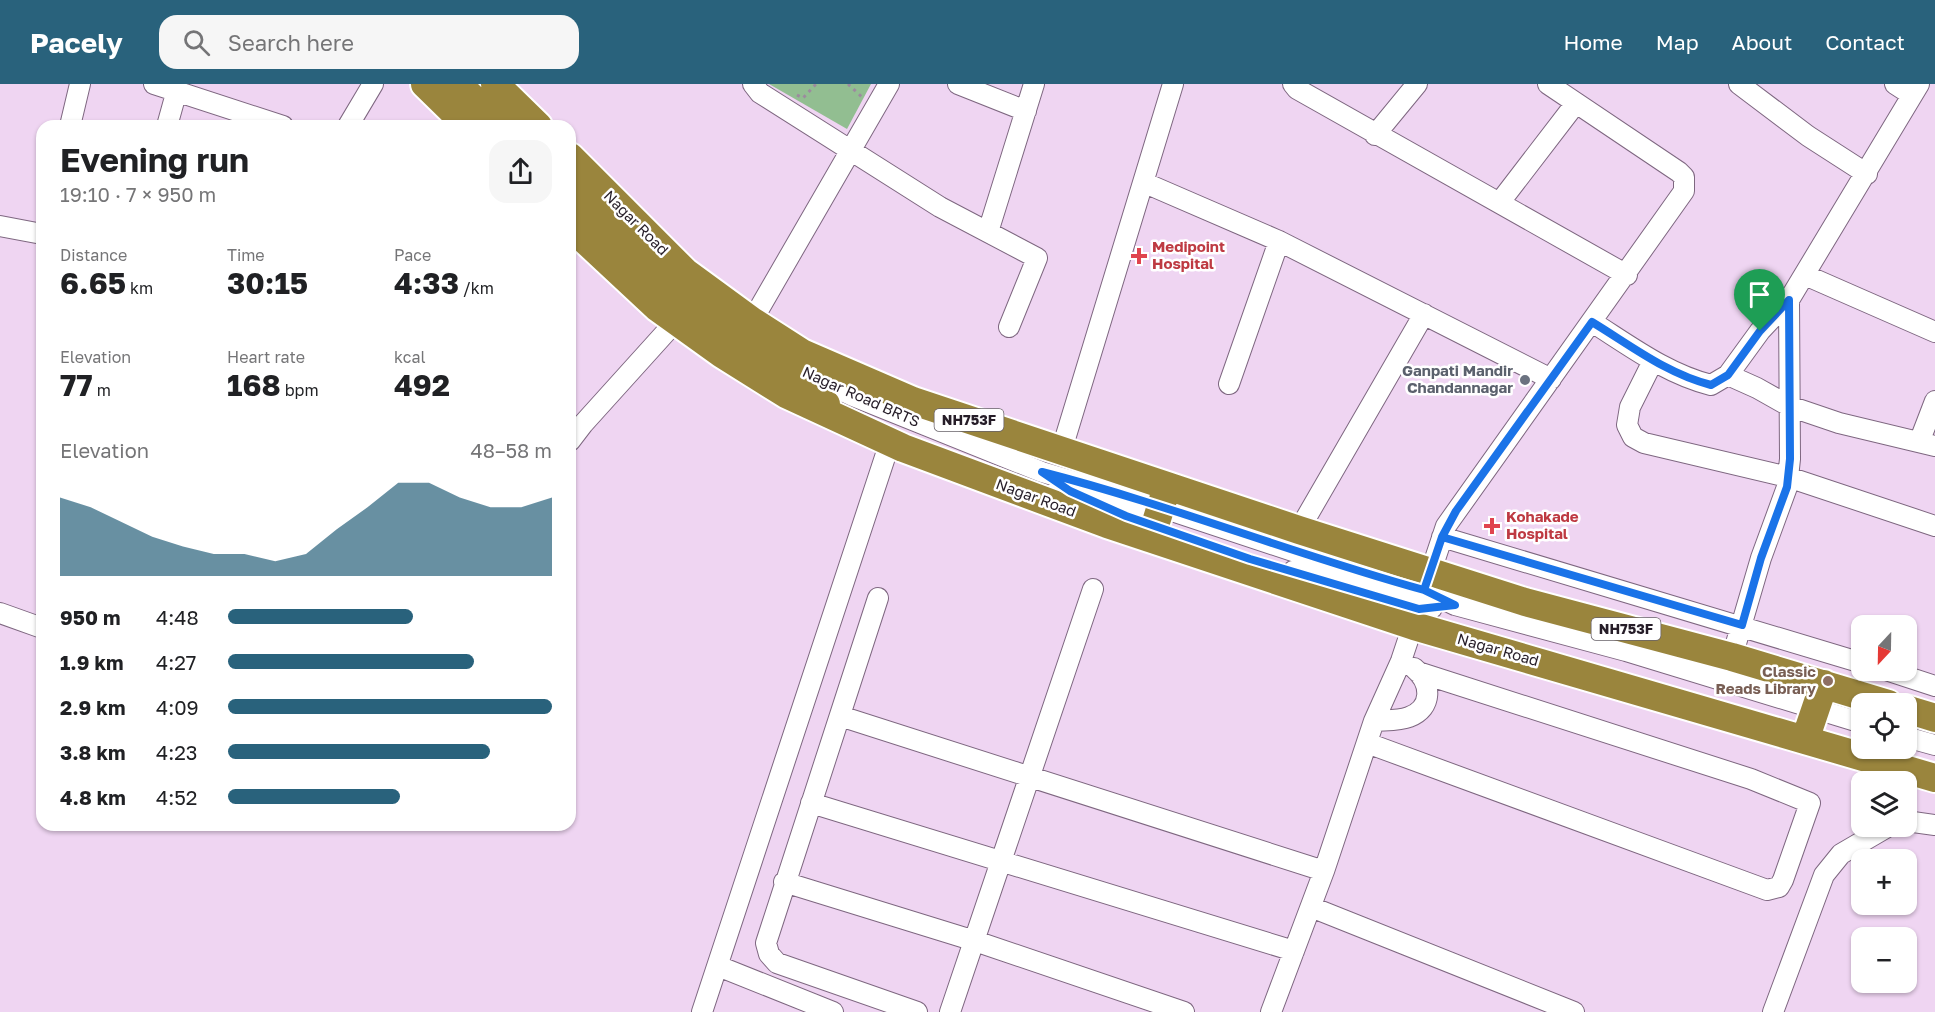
<!DOCTYPE html>
<meta charset="utf-8">
<style>
body{margin:0;font-family:"Golos Text",sans-serif;background:#f6f6f6;color:#202124;height:100vh;display:flex;flex-direction:column;font-size:22px;white-space:nowrap}
*{box-sizing:border-box;margin:0}
p{font-size:20px;color:#757577}
.icon{flex:none;width:33px;height:33px;fill:none;stroke:currentColor;stroke-width:2;stroke-linecap:round;stroke-linejoin:round}
.map{position:relative;flex:1;overflow:hidden}
.drawer{position:absolute;left:36px;top:36px;width:540px;height:711px;display:flex;flex-direction:column;background:#fff;border-radius:18px;box-shadow:0 2px 4px #0004}
.drawer>*{flex:none}
.needle{width:39px;rotate:202deg}
.fabs{position:absolute;left:1851px;top:531px;display:grid;gap:12px}
.fabs a{display:grid;place-items:center;width:66px;height:66px;border-radius:12px;background:#fff;box-shadow:0 2px 4px #0004;font-size:30px}
.pin{position:absolute;display:grid;place-items:center;width:51px;height:51px;color:#fff;margin:-62px -26px;border-radius:50% 50% 50% 0;rotate:-45deg;box-shadow:0 0 6px #0007}
.pin .icon{rotate:45deg}
.round{display:grid;place-items:center;flex:none;width:63px;height:63px;border-radius:18px;background:#f6f6f6}
.headline{display:flex;align-items:center;justify-content:space-between;height:102px;padding:0 24px}
h1{font-size:33px;font-weight:700;line-height:45px}
.stats{display:grid;grid-template-columns:repeat(3,1fr);gap:9px;height:102px;padding:6px 24px}
.stats div{display:grid;align-content:center}
.stats b{font-size:30px;font-weight:700}
.stats small{font-size:16px;font-weight:400}
.stats p{font-size:16px}
.chart{height:168px;padding:12px 24px}
.chart p{display:flex;justify-content:space-between}
.chart svg{width:100%;height:108px;margin-top:6px;fill:#29627c;opacity:.7}
ul{padding:0 24px;list-style:none;font-size:20px}
li{display:grid;grid-template-columns:96px 72px 1fr;align-items:center;height:45px}
li i{height:15px;border-radius:8px;background:#29627c}
header{display:flex;align-items:center;gap:36px;box-sizing:border-box;height:84px;padding:0 30px;background:#29627c;color:#fff}
header strong{font-size:28px}
nav{display:flex;gap:33px;margin-inline-start:auto;font-size:21px}
.search{width:420px;height:54px;background:#f6f6f6;display:flex;align-items:center;gap:15px;box-sizing:border-box;padding:0 21px;border-radius:18px;color:#757577;font-size:22px}
.map>svg:first-child{display:block}
.green{fill:#92be91}
.lines{fill:none;stroke-linecap:round;stroke-linejoin:round}
.minor-casing{stroke:#7e6780;stroke-width:22}
.highway-casing{stroke:#fff;stroke-width:32}
.path{stroke:#9d8a9f;stroke-width:3;stroke-dasharray:3 4.5;stroke-linecap:butt}
.minor{stroke:#fff;stroke-width:20}
.highway{stroke:#9a853d;stroke-width:28}
.route-casing{stroke:#fff;stroke-width:12}
.route{stroke:#1a73e8;stroke-width:8}
.health-dot{fill:#e0444e;stroke:#fff;stroke-width:2}
.worship-dot{fill:#6b7280;stroke:#fff;stroke-width:2}
.education-dot{fill:#8d6e63;stroke:#fff;stroke-width:2}
.labels{text-anchor:middle;stroke-width:5;stroke-linejoin:round;paint-order:stroke}
.shield{fill:#fff;stroke:#676168;stroke-width:1.5}
.shield-label{font-size:14px;font-weight:bold;fill:#261d28}
.street-label{font-size:15px;fill:#261d28;stroke:#fff}
.health-label{font-size:15px;font-weight:bold;fill:#be3a42;stroke:#fff;text-anchor:start}
.worship-label{font-size:15px;font-weight:bold;fill:#5b616d;stroke:#fff;text-anchor:end}
.education-label{font-size:15px;font-weight:bold;fill:#785e54;stroke:#fff;text-anchor:end}
</style>
<header>
<strong>Pacely</strong>
<div class="search"><svg class="icon" aria-label="search" viewBox="0 0 24 24"><circle cx="10" cy="10" r="6"/><path d="M15 15l6 6"/></svg>Search here</div>
<nav><a>Home</a><a>Map</a><a>About</a><a>Contact</a></nav>
</header>
<div class="map">
<svg width="1935" height="928" viewBox="0 0 1935 928">
<rect width="100%" height="100%" fill="#efd5f2"/>
<path class="green" d="M769 0H871L847 45Z"/>
<g class="lines">
<defs>
<path id="minor" d="M154 0 283 42
M753 0 760 9 940 123 1037 174 1009 243
M958 0 1026 27
M1293 0 1297 5 1627 191
M1739 0 1808 52 1867 90
M1895 0 1912 11
M70 42 80 0
M167 42 177 6
M348 42 373 0
M1375 51 1417 0
M1145 99 1279 157 1551 295
M1500 118 1576 19
M0 142 42 150
M988 148 1034 0
M1805 191 1935 248
M752 237 889 0
M1592 238C1630 262 1667 290 1711 301L1728 291 1760 247 1789 216
M1653 277 1630 323 1627 341 1633 353 1644 359 1788 393 1935 442
M801 287 853 312 1042 388 1160 423 1344 484 1424 506 1455 521 1626 567 1862 639
M1728 291 1757 304 1789 322 1839 339 1935 362
M1229 300 1279 157
M1920 356 1935 317
M570 357 583 340 676 237
M1061 368 1173 0
M1058 399 1070 407 1142 438
M1299 446 1424 230
M1442 453 1862 579
M1293 487 1419 525 1432 524
M878 514 766 859 769 870 777 879 917 928
M0 529 42 544
M1732 573 1761 474 1787 403 1790 375 1789 216 1919 0
M1886 586 1935 602
M840 632 1324 787
M1374 637C1385 636 1399 637 1409 633 1433 624 1432 599 1414 584
M1906 653 1935 661
M1367 659 1767 806 1779 803 1783 796 1810 719 1751 695 1418 588
M811 719 1294 867
M1906 737 1935 741
M784 798 975 857 1184 928
M1311 823 1574 928
M718 882 833 928
M702 928 890 358
M950 928 1093 505
M1271 928 1324 787 1374 637 1401 577 1446 442 1684 107V93L1679 88 1548 0
M1773 928 1824 791 1841 770 1889 742"/>
<path id="highway" d="M425 0 468 42
M458 0 501 42
M495 0 538 42
M570 73 685 188 752 237 802 269 913 317 1299 446 1525 518 1732 573 1888 620
M570 108 642 178 711 234 780 276 826 320
M570 142 658 224 722 270 786 310 903 364 1107 440 1414 542 1935 694
M1151 454 1167 403
M1906 625 1935 634
M1805 656 1824 600"/>
</defs>
<use href="#minor" class="minor-casing"/>
<use href="#highway" class="highway-casing"/>
<path class="path" d="M848 0 863 14
M797 11 803 14 816 0"/>
<use href="#minor" class="minor"/>
<use href="#highway" class="highway"/>
</g>
<g class="lines">
<defs>
<path id="route" d="M1760 247 1728 291 1711 301C1667 290 1630 261 1592 238L1456 427 1442 453 1424 506C1296 471 1171 421 1042 388L1070 407 1126 432 1250 475 1419 525 1455 521 1424 506 1442 453 1742 541 1761 474 1787 403 1790 375 1789 216 1760 247"/>
</defs>
<use href="#route" class="route-casing"/>
<use href="#route" class="route"/>
</g>
<g class="health-dot">
<path d="M1136 163h6v6h6v6h-6v6h-6v-6h-6v-6h6z"/>
<path d="M1489 433h6v6h6v6h-6v6h-6v-6h-6v-6h6z"/>
</g>
<circle class="worship-dot" cx="1525" cy="296" r="6"/>
<circle class="education-dot" cx="1828" cy="597" r="6"/>
<g class="labels">
<g class="shield">
<rect x="934.5" y="325" width="69" height="22" rx="4.5"/>
<rect x="1591.5" y="534" width="69" height="22" rx="4.5"/>
</g>
<g class="shield-label">
<text x="969" y="341">NH753F</text>
<text x="1626" y="550">NH753F</text>
</g>
<g class="street-label">
<text transform="translate(636 139) rotate(45)" y="5">Nagar Road</text>
<text transform="translate(861 313) rotate(24)" y="5">Nagar Road BRTS</text>
<text transform="translate(1036 414) rotate(20)" y="5">Nagar Road</text>
<text transform="translate(1498 566) rotate(16)" y="5">Nagar Road</text>
</g>
<g class="health-label">
<text x="1152" y="168">Medipoint<tspan x="1152" dy="17">Hospital</tspan></text>
<text x="1506" y="438">Kohakade<tspan x="1506" dy="17">Hospital</tspan></text>
</g>
<g class="worship-label">
<text x="1513" y="292">Ganpati Mandir<tspan x="1513" dy="17">Chandannagar</tspan></text>
</g>
<g class="education-label">
<text x="1816" y="593">Classic<tspan x="1816" dy="17">Reads Library</tspan></text>
</g>
</g>
</svg>
<div class="fabs">
<a><svg class="needle" viewBox="-14 -14 28 28"><path d="M0-13l5 13h-10z" fill="#e53935"/><path d="M0 13l5-13h-10z" fill="#757577"/></svg></a>
<a><svg class="icon" aria-label="locate" viewBox="0 0 24 24"><circle cx="12" cy="12" r="6"/><path d="M12 2v4M12 18v4M2 12h4M18 12h4"/></svg></a>
<a><svg class="icon" aria-label="layers" viewBox="0 0 24 24"><path d="M12 4l9 5-9 5-9-5zM3 14l9 5 9-5"/></svg></a>
<a>+</a>
<a>−</a>
</div>
<div class="pin" style="left:1760px;top:247px;background:#1e9e55"><svg class="icon" aria-label="arrive" viewBox="0 0 24 24"><path d="M6 21V4h12l-3 4 3 4H6"/></svg></div>
<section class="drawer">
<div class="headline"><div><h1>Evening run</h1><p>19:10 · 7 × 950 m</p></div><a class="round"><svg class="icon" aria-label="share" viewBox="0 0 24 24"><path d="M12 15V3M7 8l5-5 5 5M5 13v7h14v-7"/></svg></a></div>
<div class="stats">
<div><p>Distance</p><b>6.65<small> km</small></b></div>
<div><p>Time</p><b>30:15</b></div>
<div><p>Pace</p><b>4:33<small> /km</small></b></div>
</div>
<div class="stats">
<div><p>Elevation</p><b>77<small> m</small></b></div>
<div><p>Heart rate</p><b>168<small> bpm</small></b></div>
<div><p>kcal</p><b>492</b></div>
</div>
<div class="chart"><p><span>Elevation</span>48–58 m</p>
<svg viewBox="0 0 160 44" preserveAspectRatio="none"><path d="M0 44V12L10 16L20 22L30 28L40 32L50 35L60 35L70 38L80 35L90 25L100 16L110 6L120 6L130 12L140 16L150 16L160 12V44z"/></svg>
</div>
<ul>
<li><b>950 m</b>4:48<i style="width:57%"></i></li>
<li><b>1.9 km</b>4:27<i style="width:76%"></i></li>
<li><b>2.9 km</b>4:09<i style="width:100%"></i></li>
<li><b>3.8 km</b>4:23<i style="width:81%"></i></li>
<li><b>4.8 km</b>4:52<i style="width:53%"></i></li>
</ul>
</section>
</div>
